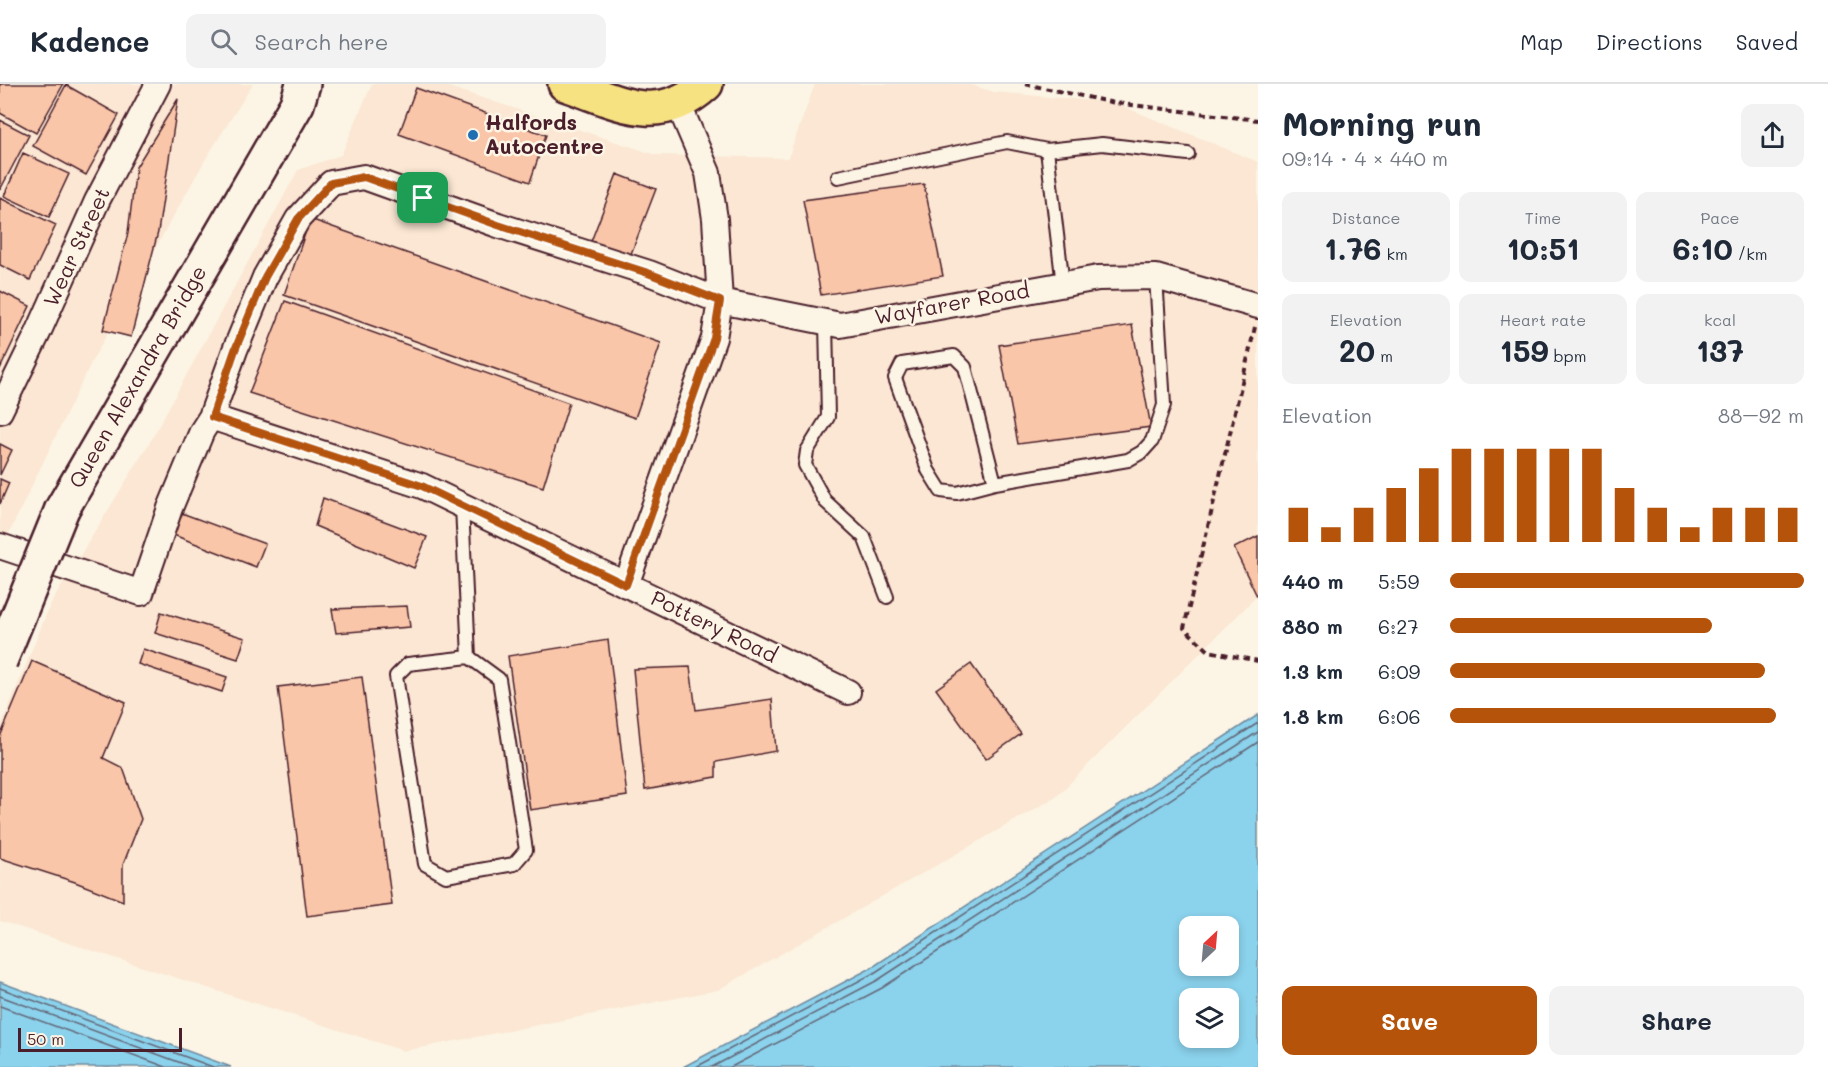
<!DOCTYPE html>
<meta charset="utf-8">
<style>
body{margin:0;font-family:Mali,sans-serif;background:#f2f2f3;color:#1f2937;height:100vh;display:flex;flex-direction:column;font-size:22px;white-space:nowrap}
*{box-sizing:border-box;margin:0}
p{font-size:20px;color:#747a83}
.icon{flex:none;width:33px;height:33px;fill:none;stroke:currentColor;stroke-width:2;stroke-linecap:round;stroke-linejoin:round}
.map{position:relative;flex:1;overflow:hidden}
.panel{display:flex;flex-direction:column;background:#fff;width:570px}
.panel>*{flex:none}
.needle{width:39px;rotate:26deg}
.buttons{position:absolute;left:1179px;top:832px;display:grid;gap:12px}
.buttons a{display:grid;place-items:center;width:60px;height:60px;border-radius:12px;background:#fff;box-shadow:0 3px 9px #0003;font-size:30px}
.scale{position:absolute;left:18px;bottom:15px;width:164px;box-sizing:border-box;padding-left:6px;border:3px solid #4a1f2b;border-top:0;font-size:16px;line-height:21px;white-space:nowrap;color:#4a1f2b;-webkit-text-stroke:4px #fcf5e5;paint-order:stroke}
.pin{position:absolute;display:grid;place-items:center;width:51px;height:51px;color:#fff;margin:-26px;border-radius:12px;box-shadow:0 3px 9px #0006}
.round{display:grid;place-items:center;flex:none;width:63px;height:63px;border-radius:12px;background:#f2f2f3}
.headline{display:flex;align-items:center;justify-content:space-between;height:102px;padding:0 24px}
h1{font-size:33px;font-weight:800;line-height:45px}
.metrics{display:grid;grid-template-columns:repeat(3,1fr);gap:9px;height:102px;padding:6px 24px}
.metrics div{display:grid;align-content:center;border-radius:12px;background:#f2f2f3;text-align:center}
.metrics b{font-size:30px;font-weight:800}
.metrics small{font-size:16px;font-weight:400}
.metrics p{font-size:16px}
.chart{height:168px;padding:12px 24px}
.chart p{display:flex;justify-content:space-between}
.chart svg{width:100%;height:108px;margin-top:6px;stroke:#b45309;stroke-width:6}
.action{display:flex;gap:12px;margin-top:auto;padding:12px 24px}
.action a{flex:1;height:69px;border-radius:12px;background:#b45309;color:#fff;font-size:24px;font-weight:800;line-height:69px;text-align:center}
.action a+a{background:#f2f2f3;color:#1f2937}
ul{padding:0 24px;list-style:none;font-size:20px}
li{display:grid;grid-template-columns:96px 72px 1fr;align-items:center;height:45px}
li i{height:15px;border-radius:8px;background:#b45309}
header{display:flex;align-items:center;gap:36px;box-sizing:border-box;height:84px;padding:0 30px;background:#fff;border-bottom:2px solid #e0e1e3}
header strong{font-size:28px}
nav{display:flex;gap:33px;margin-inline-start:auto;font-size:21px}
.search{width:420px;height:54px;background:#f2f2f3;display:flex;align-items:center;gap:15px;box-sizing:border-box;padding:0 21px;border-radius:12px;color:#747a83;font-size:22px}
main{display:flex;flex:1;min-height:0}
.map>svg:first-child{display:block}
.built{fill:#fbe7d3}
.water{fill:#8bd2ec;stroke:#718a9f;stroke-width:1.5;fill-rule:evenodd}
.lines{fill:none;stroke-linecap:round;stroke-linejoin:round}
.shore{stroke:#646778;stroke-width:1.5}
.building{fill:#f9c6a9;stroke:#4a1f2b;stroke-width:1.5}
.lane-casing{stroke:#4a1f2b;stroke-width:16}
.street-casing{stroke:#4a1f2b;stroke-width:28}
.secondary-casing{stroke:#4a1f2b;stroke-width:38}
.primary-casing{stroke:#4a1f2b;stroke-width:38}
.path{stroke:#4a1f2b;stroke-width:4;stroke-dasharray:6 4.5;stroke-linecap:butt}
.lane{stroke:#fcf5e5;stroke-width:12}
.street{stroke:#fcf5e5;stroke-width:24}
.secondary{stroke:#fcf5e5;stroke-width:33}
.primary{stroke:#f7e281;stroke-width:33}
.secondary-bridge-casing{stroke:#4a1f2b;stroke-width:38;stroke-linecap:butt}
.secondary-bridge{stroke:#fcf5e5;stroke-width:33}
.route-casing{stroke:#fff;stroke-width:12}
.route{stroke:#b45309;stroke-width:8}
.poi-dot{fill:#1f6fb2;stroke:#fcf5e5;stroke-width:2}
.labels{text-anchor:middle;stroke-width:5;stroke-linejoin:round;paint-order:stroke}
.poi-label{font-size:21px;font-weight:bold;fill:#4a1f2b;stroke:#fcf5e5;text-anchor:start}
.street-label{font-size:21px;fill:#4a1f2b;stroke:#fcf5e5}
</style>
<header>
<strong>Kadence</strong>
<div class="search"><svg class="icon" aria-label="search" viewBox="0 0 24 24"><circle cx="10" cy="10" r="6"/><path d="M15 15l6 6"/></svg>Search here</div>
<nav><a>Map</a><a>Directions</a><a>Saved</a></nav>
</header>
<main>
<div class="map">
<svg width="1258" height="983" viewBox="0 0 1258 983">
<rect width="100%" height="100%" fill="#fcf5e5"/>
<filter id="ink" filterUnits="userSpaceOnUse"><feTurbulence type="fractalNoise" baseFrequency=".0167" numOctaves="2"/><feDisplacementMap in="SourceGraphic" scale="12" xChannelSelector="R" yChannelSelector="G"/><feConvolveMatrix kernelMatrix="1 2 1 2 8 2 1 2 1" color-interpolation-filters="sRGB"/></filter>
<g filter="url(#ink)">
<path class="built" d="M0 0H253L205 76 92 277 0 468Z
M372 0H440L656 71 788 74 815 0H968L994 8 1115 19 1258 78V511L1056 713 718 906 404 967 0 837V644L51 519 150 358 298 86 341 71Z"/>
<path class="water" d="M1258 631V983H683L871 884ZM1190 843H1228V882H1190ZM1190 915H1228V954H1190Z
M0 898 231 983H0Z"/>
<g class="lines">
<path class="shore" d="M0 904 213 983
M0 912 192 983
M0 922 166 983
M696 983 874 889 1258 639
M712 983 878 896 1258 648
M731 983 882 904 1258 658"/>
</g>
<path class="building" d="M0 0H62L63 1 36 49 0 29Z
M66 1 119 31 86 91 33 62Z
M416 4 546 51 530 98 399 50Z
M178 15 158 148 131 253 103 246 128 149 136 83Z
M0 36 29 51 0 106Z
M23 69 69 90 49 133 4 112Z
M617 90 656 105 629 175 590 160Z
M924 100 943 192 821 211 803 116Z
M0 114 56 141 30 196 0 181Z
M310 135 661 259 635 334 284 211Z
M0 207 30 222 0 285Z
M285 217 569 319 543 403 249 309Z
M1132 241 1151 343 1018 360 999 261Z
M0 360 12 366 0 391Z
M0 395 9 399 0 420Z
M323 414 427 453 414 484 315 442Z
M179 428 265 460 256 483 171 450Z
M1258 452V511L1257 512 1234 464Z
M407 522 410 543 336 549 332 525Z
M161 528 245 554 238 575 155 549Z
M608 556 627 712 530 726 508 572Z
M143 565 227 593 222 608 138 580Z
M32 577 126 618 103 674 123 684 141 735 123 781V817L75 798 0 774V653Z
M971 580 1021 650 986 675 936 605Z
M690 583 696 626 772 615 776 667 716 678V693L645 706 633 585Z
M362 593 392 821 307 832 278 603Z"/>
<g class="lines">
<defs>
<path id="lane" d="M838 93 1007 58 1047 66
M1063 201 1047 66 1102 60 1188 70
M826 238 828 333 807 367 805 381 825 417 864 453 887 513
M995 399 965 283 954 272 902 280 895 294 928 386 941 407 957 409 995 399 1128 376 1142 368 1152 357 1164 321 1156 193
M462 422 469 573 499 595 526 766 514 780 446 792 425 780 396 592 408 580 469 573"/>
<path id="street" d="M0 327 38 249 97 117 158 0
M211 333 422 402 848 608
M0 462 141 509 170 424 202 347 211 333 235 266 265 193 298 135 331 99 364 93 498 141 649 189 720 217 840 241 1098 194 1156 193 1258 222
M626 501 714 254 720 217 715 135 708 89 678 19"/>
<path id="secondary" d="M62 425 297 20 303 0"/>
<path id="primary" d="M565 0C618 18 658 44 706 0"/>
</defs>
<use href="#lane" class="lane-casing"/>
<use href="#street" class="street-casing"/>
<use href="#secondary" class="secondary-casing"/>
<use href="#primary" class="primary-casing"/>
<path class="path" d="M1025 0 1115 19 1258 36
M1255 243 1184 544 1209 567 1258 577"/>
<use href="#lane" class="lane"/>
<use href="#street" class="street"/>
<use href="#secondary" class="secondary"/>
<use href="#primary" class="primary"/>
<defs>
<path id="secondary-bridge" d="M0 577 62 425"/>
</defs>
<use href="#secondary-bridge" class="secondary-bridge-casing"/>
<use href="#secondary-bridge" class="secondary-bridge"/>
</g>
</g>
<g class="lines" filter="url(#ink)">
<defs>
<path id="route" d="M364 93 498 141 648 189 720 217 714 254 626 501 422 402 212 333 235 266 265 193 298 135 331 99Z"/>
</defs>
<use href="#route" class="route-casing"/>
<use href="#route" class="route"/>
</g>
<circle class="poi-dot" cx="473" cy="51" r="6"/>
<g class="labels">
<g class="poi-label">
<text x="485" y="46">Halfords<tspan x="485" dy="24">Autocentre</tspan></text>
</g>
<g class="street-label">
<text transform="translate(77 163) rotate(-65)" y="7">Wear Street</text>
<text transform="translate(952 220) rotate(-10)" y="7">Wayfarer Road</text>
<text transform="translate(138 293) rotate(-60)" y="7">Queen Alexandra Bridge</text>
<text transform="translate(714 543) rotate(26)" y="7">Pottery Road</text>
</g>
</g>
</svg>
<div class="buttons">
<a><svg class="needle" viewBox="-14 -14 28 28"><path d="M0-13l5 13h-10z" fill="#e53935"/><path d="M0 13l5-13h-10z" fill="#747a83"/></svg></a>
<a><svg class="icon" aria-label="layers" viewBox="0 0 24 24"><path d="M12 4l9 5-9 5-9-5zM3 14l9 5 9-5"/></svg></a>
</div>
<div class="scale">50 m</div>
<div class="pin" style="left:423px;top:114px;background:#1e9e55"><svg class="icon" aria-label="arrive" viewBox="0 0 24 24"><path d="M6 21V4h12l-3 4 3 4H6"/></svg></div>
</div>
<section class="panel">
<div class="headline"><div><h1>Morning run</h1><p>09:14 · 4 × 440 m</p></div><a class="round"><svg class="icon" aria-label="share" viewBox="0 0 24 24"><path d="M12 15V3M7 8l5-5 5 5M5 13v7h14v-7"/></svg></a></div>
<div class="metrics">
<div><p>Distance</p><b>1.76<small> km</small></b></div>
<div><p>Time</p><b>10:51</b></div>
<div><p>Pace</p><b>6:10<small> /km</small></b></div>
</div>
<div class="metrics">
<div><p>Elevation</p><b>20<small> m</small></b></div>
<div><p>Heart rate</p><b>159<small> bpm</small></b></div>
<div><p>kcal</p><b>137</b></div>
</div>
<div class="chart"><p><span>Elevation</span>88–92 m</p>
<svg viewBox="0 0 160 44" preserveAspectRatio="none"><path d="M5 44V30M15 44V38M25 44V30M35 44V22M45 44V14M55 44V6M65 44V6M75 44V6M85 44V6M95 44V6M105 44V22M115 44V30M125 44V38M135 44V30M145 44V30M155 44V30"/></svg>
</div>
<ul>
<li><b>440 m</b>5:59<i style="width:100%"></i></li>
<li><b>880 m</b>6:27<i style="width:74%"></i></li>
<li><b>1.3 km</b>6:09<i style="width:89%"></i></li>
<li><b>1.8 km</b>6:06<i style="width:92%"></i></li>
</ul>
<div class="action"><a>Save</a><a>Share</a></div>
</section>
</main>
